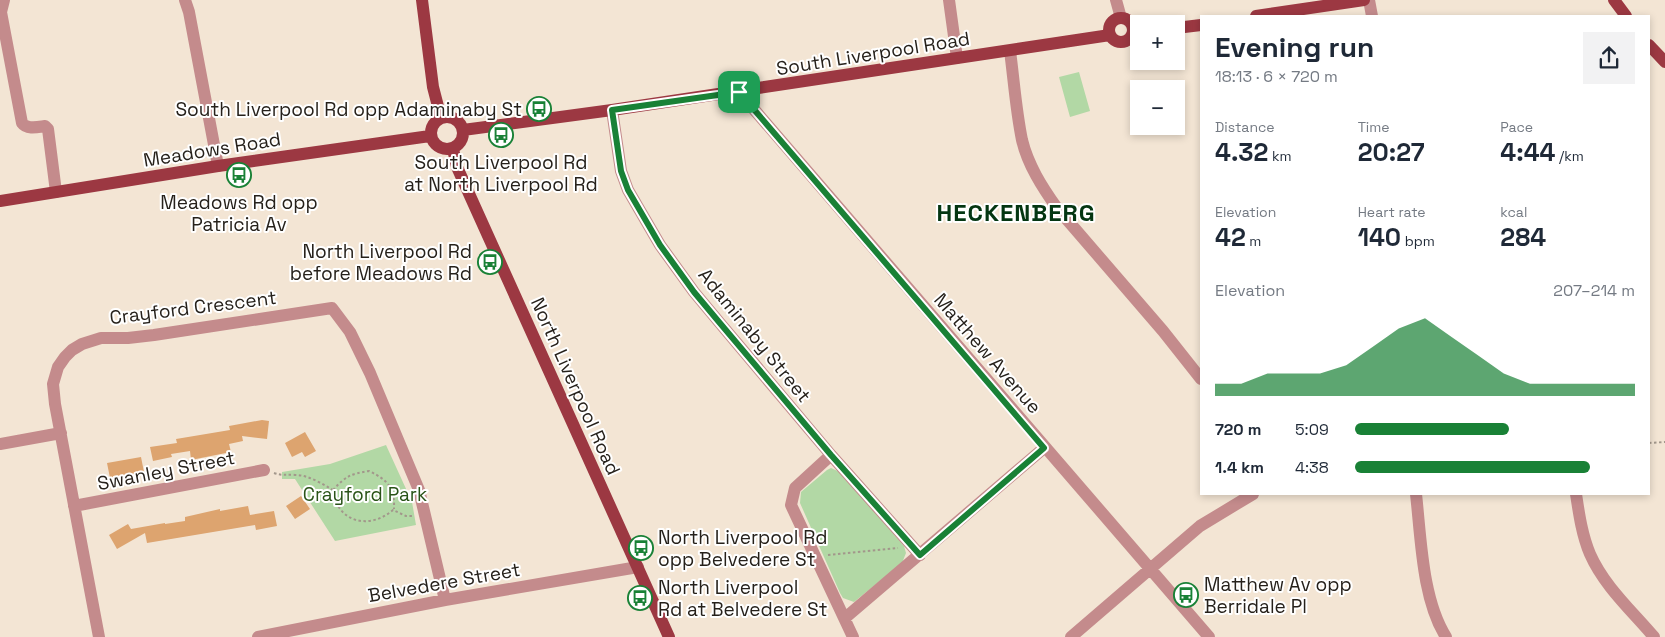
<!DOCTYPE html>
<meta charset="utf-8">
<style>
body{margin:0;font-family:"Space Grotesk",sans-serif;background:#f2f2f3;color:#1f2937;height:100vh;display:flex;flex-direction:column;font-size:19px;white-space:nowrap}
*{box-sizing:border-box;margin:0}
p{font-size:16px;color:#747a83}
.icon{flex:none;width:28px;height:28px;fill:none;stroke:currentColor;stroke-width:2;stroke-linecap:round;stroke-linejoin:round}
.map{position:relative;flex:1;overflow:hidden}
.drawer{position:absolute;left:1200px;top:15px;width:450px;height:480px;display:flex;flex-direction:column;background:#fff;border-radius:0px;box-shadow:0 2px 8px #0003}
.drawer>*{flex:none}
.buttons{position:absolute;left:1130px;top:15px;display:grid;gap:10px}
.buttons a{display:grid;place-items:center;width:55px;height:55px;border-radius:0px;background:#fff;box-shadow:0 2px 8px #0003;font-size:25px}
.pin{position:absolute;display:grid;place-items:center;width:42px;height:42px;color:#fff;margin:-21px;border-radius:10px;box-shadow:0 2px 8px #0006}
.round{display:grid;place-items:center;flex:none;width:52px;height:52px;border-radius:0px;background:#f2f2f3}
.overview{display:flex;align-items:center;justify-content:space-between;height:85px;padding:0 15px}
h1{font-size:28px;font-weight:700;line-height:38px}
.stats{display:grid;grid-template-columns:repeat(3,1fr);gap:8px;height:85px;padding:5px 15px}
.stats div{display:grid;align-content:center}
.stats b{font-size:25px;font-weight:700}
.stats small{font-size:14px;font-weight:400}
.stats p{font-size:14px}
.chart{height:140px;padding:10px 15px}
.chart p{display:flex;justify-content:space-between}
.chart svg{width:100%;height:90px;margin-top:5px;fill:#198136;opacity:.7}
ul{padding:0 15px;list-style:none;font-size:16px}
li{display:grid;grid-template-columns:80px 60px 1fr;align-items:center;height:38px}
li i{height:12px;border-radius:6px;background:#198136}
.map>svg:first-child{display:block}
.green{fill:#b2d8a5}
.building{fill:#dda46f}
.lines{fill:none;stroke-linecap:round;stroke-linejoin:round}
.path{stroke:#a2978b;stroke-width:2;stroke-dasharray:2.5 2.5;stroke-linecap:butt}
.minor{stroke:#c48b8c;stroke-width:12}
.major{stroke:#9c3842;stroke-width:12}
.route-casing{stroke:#fff;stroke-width:10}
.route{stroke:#198136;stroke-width:6}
.labels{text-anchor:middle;stroke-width:4;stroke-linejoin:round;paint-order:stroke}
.street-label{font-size:19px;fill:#26211b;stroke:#fff}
.poi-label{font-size:19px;fill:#26211b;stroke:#fff;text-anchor:start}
.park-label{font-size:19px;fill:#295317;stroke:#fff}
.district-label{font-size:24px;font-weight:bold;letter-spacing:1px;fill:#043612;stroke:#fff}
</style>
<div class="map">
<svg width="1665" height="637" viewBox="0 0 1665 637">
<rect width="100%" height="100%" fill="#f3e5d4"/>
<path class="green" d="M1079 72 1090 111 1070 117 1059 77Z
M386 445 412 502 416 525 335 541 295 479H282V472L330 464Z
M831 468 840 472 904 546 906 553 902 563 854 602 843 598 840 593 800 503 801 492 827 470Z"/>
<path class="building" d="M262 420 269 421 267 439 242 436 243 441 229 444 231 452 191 460 190 451 171 454 172 457 153 461 150 447 177 443 176 439 230 430 229 426Z
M305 432 316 451 305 457 302 452 292 457 285 443Z
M141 457 144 472 110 478 107 463Z
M301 496 310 509 295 519 286 506Z
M248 506 250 515 274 511 277 526 256 530 255 525 147 543 145 533 117 549 109 535 128 524 131 529 165 523V524L185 521V517L220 509V511Z"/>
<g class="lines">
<path class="path" d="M1649 443 1665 442
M274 473C282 476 287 474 295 475 309 475 322 484 333 490 337 523 370 530 393 510L406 516H413
M333 490C346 476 350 474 369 471 388 480 395 488 394 509
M828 555 898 548"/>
<path class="minor" d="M4 0 1 12 22 123C27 130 38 127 45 126L48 129 56 192
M185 0 189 12 218 166
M949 0 957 58
M1116 0 1121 18
M1369 0 1372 16
M1010 51C1014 81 1016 111 1022 140 1028 165 1042 187 1057 208L1163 331 1201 379
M739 92 1209 637
M612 110 621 171 628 190 660 245 694 292 719 322 831 455 920 555
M0 444 61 433
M831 455 795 488 791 505 853 637
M1416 494C1421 538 1422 599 1446 637
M1576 494C1579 514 1582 535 1590 554 1604 586 1632 611 1654 637
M74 506 264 470
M845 618 1044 448
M99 637 55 404 53 384 58 367 65 357 72 350 82 344 101 338H128L154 335 332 308 350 332 370 373 419 490 445 600
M258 637 445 600 638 567
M1071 637 1200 526 1253 494"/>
<path class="major" d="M422 0 433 87 441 118
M1614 0 1626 16
M1256 16 1364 0
M1109 30a12 12 0 1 1 24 0a12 12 0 1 1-24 0Z
M1176 28 1201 25
M1649 45 1665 62
M431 133a16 16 0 1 1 32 0a16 16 0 1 1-32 0Z
M463 130 612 110 1110 35
M453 149 457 167 669 637
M0 201 218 166 430 136"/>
</g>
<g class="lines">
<defs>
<path id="route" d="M739 92 1044 448 920 555 831 455 719 322 694 292 660 245 628 190 621 171 612 110Z"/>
</defs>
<use href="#route" class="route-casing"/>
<use href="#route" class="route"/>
</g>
<defs>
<symbol id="bus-ring" viewBox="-11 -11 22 22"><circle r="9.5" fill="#fff" stroke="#198136" stroke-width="1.5"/><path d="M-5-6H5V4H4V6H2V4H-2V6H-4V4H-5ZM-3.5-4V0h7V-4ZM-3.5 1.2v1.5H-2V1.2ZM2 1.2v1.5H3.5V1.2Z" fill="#198136"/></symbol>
</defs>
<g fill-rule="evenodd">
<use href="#bus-ring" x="525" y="95" width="28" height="28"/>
<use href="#bus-ring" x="487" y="121" width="28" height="28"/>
<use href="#bus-ring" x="225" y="161" width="28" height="28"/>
<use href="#bus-ring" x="476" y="248" width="28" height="28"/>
<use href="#bus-ring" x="627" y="534" width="28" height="28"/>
<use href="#bus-ring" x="1172" y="581" width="28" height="28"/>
<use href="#bus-ring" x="626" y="584" width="28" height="28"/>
</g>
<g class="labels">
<g class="street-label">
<text transform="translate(873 53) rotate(-9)" y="7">South Liverpool Road</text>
<text transform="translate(212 149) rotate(-9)" y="7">Meadows Road</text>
<text transform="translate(193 307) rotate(-7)" y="7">Crayford Crescent</text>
<text transform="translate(755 335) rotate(51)" y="7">Adaminaby Street</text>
<text transform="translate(988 353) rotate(49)" y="7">Matthew Avenue</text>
<text transform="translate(576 386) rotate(66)" y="7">North Liverpool Road</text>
<text transform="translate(166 470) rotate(-11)" y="7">Swanley Street</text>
<text transform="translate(444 582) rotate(-10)" y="7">Belvedere Street</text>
</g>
<g class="poi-label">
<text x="522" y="116" text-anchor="end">South Liverpool Rd opp Adaminaby St</text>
<text x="501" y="169" text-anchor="middle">South Liverpool Rd<tspan x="501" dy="22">at North Liverpool Rd</tspan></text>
<text x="239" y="209" text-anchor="middle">Meadows Rd opp<tspan x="239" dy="22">Patricia Av</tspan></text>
<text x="472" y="258" text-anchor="end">North Liverpool Rd<tspan x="472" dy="22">before Meadows Rd</tspan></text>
<text x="658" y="544">North Liverpool Rd<tspan x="658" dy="22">opp Belvedere St</tspan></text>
<text x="1204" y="591">Matthew Av opp<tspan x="1204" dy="22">Berridale Pl</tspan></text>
<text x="658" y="594">North Liverpool<tspan x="658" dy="22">Rd at Belvedere St</tspan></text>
</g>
<g class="park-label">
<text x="365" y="501">Crayford Park</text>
</g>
<g class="district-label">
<text x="1016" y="221">HECKENBERG</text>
</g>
</g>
</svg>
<div class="buttons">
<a>+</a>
<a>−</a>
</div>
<div class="pin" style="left:739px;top:92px;background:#1e9e55"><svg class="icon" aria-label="arrive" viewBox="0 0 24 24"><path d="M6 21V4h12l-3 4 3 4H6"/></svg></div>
<section class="drawer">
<div class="overview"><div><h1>Evening run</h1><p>18:13 · 6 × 720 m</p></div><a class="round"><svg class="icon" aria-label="share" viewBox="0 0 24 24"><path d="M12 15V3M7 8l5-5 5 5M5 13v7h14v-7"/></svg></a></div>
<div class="stats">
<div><p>Distance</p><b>4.32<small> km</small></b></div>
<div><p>Time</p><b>20:27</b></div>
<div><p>Pace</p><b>4:44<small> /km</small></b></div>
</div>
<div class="stats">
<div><p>Elevation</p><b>42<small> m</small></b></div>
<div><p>Heart rate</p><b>140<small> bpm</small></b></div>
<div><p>kcal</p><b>284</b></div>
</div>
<div class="chart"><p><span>Elevation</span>207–214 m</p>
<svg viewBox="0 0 160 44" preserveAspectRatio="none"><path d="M0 44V38L10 38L20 33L30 33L40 33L50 29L60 20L70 11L80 6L90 15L100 24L110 33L120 38L130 38L140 38L150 38L160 38V44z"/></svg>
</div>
<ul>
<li><b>720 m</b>5:09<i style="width:55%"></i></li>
<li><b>1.4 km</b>4:38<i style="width:84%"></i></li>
</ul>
</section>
</div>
